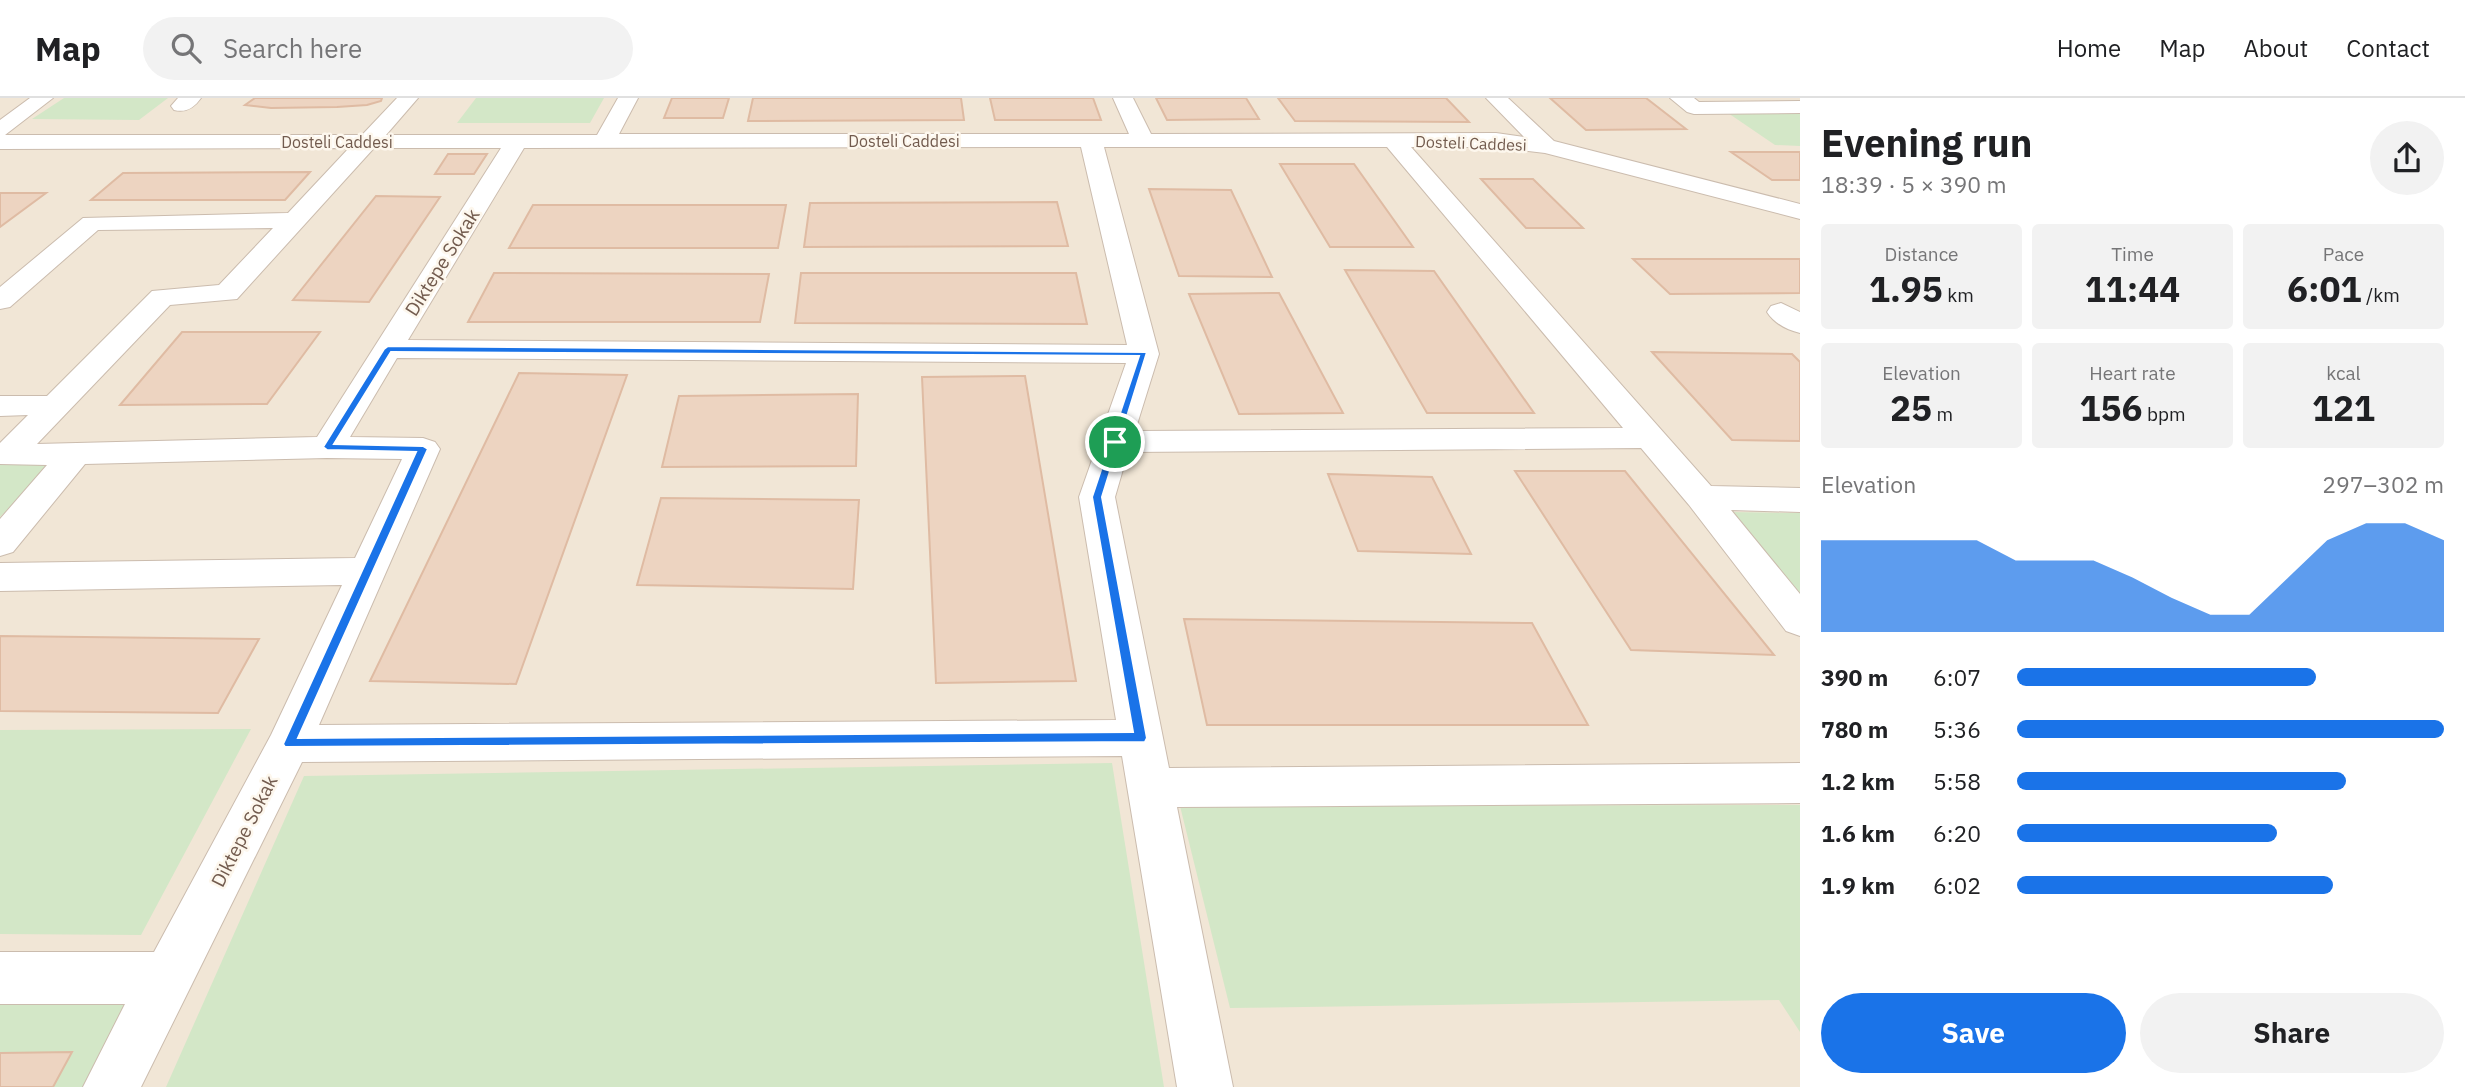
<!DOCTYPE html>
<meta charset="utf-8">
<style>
body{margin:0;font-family:"IBM Plex Sans",sans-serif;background:#f2f2f2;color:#202124;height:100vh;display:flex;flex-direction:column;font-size:26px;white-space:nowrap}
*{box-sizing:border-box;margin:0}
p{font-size:23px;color:#757577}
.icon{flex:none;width:38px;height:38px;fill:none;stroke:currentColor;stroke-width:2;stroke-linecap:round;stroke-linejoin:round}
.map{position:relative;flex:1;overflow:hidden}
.drawer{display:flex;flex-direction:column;background:#fff;width:665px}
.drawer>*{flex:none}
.pin{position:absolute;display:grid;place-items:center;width:60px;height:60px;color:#fff;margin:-30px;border:4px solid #fff;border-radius:50%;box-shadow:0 2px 7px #0007}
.round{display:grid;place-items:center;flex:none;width:74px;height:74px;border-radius:37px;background:#f2f2f2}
.head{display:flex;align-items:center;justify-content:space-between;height:119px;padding:0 21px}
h1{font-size:38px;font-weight:700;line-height:52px}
.stats{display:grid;grid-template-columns:repeat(3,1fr);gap:10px;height:119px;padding:7px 21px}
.stats div{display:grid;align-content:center;border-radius:7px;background:#f2f2f2;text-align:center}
.stats b{font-size:35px;font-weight:700}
.stats small{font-size:19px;font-weight:400}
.stats p{font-size:19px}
.chart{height:196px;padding:14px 21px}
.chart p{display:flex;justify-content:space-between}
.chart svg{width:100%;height:126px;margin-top:7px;fill:#1a73e8;opacity:.7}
.primary-button{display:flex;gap:14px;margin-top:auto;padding:14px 21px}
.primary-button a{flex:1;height:80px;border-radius:42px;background:#1a73e8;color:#fff;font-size:28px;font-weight:700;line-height:80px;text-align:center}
.primary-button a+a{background:#f2f2f2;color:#202124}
ul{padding:0 21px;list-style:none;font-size:23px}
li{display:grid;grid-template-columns:112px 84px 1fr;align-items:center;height:52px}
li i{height:18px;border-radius:9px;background:#1a73e8}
header{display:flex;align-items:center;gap:42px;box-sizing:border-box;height:98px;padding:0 35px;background:#fff;border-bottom:2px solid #e0e0e0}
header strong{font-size:33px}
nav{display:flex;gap:38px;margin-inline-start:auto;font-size:24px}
.search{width:490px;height:63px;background:#f2f2f2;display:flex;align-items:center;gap:18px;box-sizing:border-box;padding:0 24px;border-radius:38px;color:#757577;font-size:26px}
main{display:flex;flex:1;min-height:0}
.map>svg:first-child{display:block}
.residential{fill:#f1e6d6}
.green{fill:#d3e7c7}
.building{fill:#edd4c1;stroke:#dfbba3;stroke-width:2}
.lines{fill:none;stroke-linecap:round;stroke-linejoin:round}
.minor-casing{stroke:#cbbcae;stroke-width:2}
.minor{fill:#fff;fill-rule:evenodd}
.route{fill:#1a73e8;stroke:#fff;stroke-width:2;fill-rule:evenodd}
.labels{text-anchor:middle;stroke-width:5;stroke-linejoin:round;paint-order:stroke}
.far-street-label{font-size:16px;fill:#725b4e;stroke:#fdf7ed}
.street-label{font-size:19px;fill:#725b4e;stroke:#fdf7ed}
</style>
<header>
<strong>Map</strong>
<div class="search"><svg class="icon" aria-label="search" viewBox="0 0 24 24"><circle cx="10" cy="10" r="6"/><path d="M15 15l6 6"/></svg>Search here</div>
<nav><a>Home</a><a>Map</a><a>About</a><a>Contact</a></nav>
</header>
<main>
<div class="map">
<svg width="1800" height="989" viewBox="0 0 1800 989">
<rect width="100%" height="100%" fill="#faf3e7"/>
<path class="residential" d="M0 0H1800V989H0Z"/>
<path class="green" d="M64 0H168L139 22 32 21Z
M476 0H604L590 25H457Z
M1728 15H1800V48L1775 47Z
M55 365 0 419V367Z
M1728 414 1800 415V510Z
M251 631 141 837 0 836V632Z
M1112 665 1164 989H166L304 678Z
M1800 707V934L1779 902 1230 910 1180 708Z
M0 897 145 898 98 989H53L71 954 0 955Z"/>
<path class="building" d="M255 0H382L381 3 367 7 337 9 271 10 245 7Z
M672 0H729L723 20H664Z
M753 0H961L964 22 748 23Z
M990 0H1093L1101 22H995Z
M1156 0H1246L1259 21 1167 22Z
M1278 0H1446L1469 24 1295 23Z
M1550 0H1646L1686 31 1586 32Z
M1731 54H1800V82H1772Z
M448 56H487L474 76H435Z
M1280 66H1354L1413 149H1330Z
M310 74 285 102H91L123 75Z
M1481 81H1533L1583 130H1526Z
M1149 91 1231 92 1272 179 1179 178Z
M0 95H46L0 129Z
M376 98 440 99 369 204 293 202Z
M1057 104 1068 148 804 149 810 105Z
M533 107H786L778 150H509Z
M1633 161H1800V195L1670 196Z
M1345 172 1434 173 1534 315H1427Z
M494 175 769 176 760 224H468Z
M801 175H1076L1087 226 795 225Z
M1279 195 1343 315 1239 316 1189 196Z
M182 234H320L267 306 120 307Z
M1652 254 1792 256 1800 264V343L1732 342Z
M519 275 627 277 516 586 370 583Z
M1025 278 1076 583 936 585 922 279Z
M858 296 856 368 662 369 679 298Z
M1515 373H1625L1774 557 1631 552Z
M1328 376 1432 379 1471 456 1358 453Z
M661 400 859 402 853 491 637 487Z
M1184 521 1532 525 1588 627H1207Z
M0 538 259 541 218 615 0 613Z
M72 954 53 989H0V955Z"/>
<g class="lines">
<defs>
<path id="minor" d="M30 0H53L5 37H362L397 0H418L386 37H597L618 0H638L619 36H1129L1113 0H1133L1151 36 1496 35 1524 39 1486 0H1508L1554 43 1800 106V121L1545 55 1496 49H1411L1711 388 1800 390V414L1731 412 1800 496V538L1786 533 1689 407 1641 350 1128 354 1115 399 1169 670 1800 665V705L1177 709 1233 989H1177L1122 658 302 664 141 989H83L125 906H0V854H154L271 637 342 487 0 493V465L355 460 402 361 327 360 85 366 13 454 0 458V421L47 367 0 366V345L28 317 0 318V298H47L152 193 219 187 273 130 98 132 10 209 0 211V189L83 120 288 115 349 50 0 51V22ZM1081 49 1127 247 408 242 524 50ZM1104 49H1387L1623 330 1135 333 1159 256ZM374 50H501L317 339 37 346 170 207 237 201ZM397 260 1126 265 1079 399 1116 622 319 627 440 351 435 344 423 340 350 339Z
M178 0H201C194 10 186 15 174 12L171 8Z
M1670 0H1694L1699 4 1800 3V15L1694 16 1687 14Z
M1781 205 1800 214V235C1787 232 1774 225 1767 214L1771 208Z"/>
</defs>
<use href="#minor" class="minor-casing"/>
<use href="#minor" class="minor"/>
</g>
<path class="route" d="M388 248 1147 254 1102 399 1147 640 1145 644 285 649 283 646 416 354 327 352 323 349 384 251ZM391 254 1139 258 1092 399 1133 634 298 640 428 351 423 348 334 346Z"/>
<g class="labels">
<g class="far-street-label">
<text x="904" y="49">Dosteli Caddesi</text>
<text x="337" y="50">Dosteli Caddesi</text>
<text transform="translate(1471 45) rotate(2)" y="6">Dosteli Caddesi</text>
</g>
<g class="street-label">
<text transform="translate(442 164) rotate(-58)" y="7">Diktepe Sokak</text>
<text transform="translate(244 733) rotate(-63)" y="7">Diktepe Sokak</text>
</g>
</g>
</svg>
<div class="pin" style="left:1115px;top:344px;background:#1e9e55"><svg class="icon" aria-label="arrive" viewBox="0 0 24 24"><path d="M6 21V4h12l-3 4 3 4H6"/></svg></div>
</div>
<section class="drawer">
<div class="head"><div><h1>Evening run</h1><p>18:39 · 5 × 390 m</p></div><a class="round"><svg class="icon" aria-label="share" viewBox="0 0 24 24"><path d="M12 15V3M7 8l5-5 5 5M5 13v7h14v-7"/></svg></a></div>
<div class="stats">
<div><p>Distance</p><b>1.95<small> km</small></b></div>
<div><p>Time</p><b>11:44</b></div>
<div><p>Pace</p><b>6:01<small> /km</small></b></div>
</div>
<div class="stats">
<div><p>Elevation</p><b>25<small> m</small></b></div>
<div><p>Heart rate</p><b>156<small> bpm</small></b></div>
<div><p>kcal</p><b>121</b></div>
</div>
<div class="chart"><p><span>Elevation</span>297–302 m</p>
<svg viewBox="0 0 160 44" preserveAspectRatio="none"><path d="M0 44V12L10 12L20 12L30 12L40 12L50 19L60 19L70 19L80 25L90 32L100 38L110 38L120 25L130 12L140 6L150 6L160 12V44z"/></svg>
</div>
<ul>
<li><b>390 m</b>6:07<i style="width:70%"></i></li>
<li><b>780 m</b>5:36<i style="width:100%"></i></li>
<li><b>1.2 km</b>5:58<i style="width:77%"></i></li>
<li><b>1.6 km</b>6:20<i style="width:61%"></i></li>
<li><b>1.9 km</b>6:02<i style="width:74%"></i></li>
</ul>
<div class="primary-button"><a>Save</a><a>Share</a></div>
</section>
</main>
